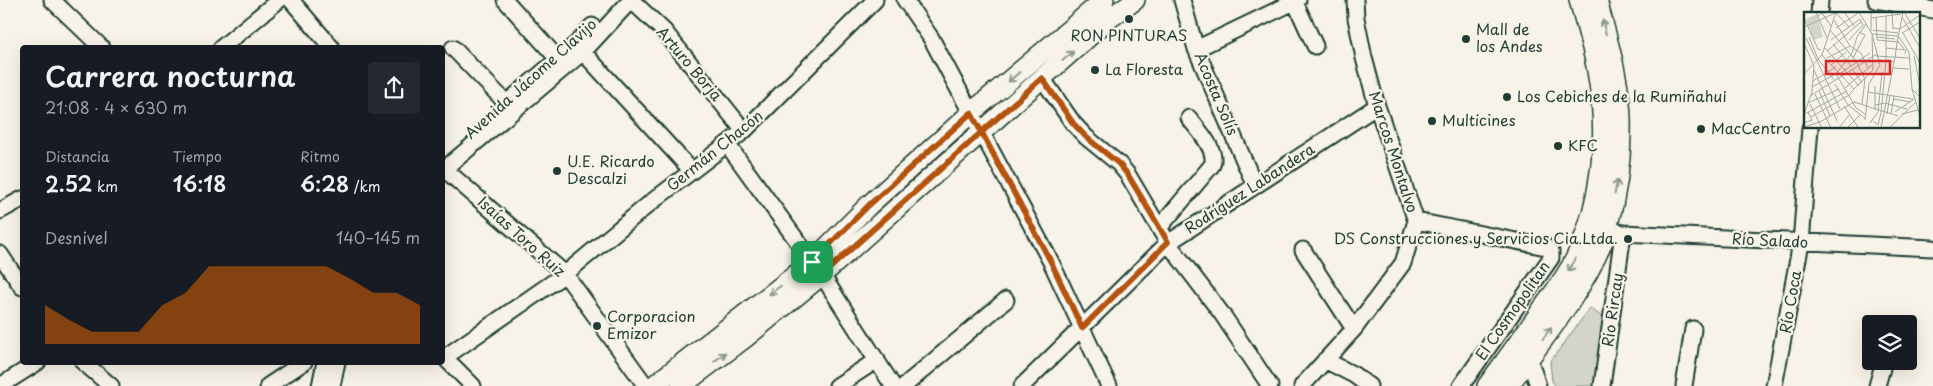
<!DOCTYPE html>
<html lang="es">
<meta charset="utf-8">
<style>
body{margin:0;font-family:"Playpen Sans",sans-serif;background:#242831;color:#f1f3f6;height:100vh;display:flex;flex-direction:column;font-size:19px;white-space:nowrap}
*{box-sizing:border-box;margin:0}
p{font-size:16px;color:#9ea1a6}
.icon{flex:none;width:28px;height:28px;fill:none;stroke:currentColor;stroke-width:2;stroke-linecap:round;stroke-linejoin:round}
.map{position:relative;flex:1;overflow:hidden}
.panel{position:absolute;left:20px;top:45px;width:425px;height:320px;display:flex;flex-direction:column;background:#171b24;border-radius:5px;box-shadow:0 5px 20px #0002}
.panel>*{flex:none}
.tools{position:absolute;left:1862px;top:315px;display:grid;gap:10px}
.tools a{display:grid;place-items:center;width:55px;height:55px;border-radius:5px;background:#171b24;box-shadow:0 5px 20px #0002;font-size:25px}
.pin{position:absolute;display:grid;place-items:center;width:42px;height:42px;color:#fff;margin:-21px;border-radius:10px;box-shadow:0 2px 8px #0006}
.round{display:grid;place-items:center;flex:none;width:52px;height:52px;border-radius:5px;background:#242831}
.overview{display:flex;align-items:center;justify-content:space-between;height:85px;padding:0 25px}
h1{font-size:28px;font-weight:600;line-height:38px}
.stats{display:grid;grid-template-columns:repeat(3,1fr);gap:8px;height:85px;padding:5px 25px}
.stats div{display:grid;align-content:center}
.stats b{font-size:21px;font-weight:600}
.stats small{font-size:14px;font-weight:400}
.stats p{font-size:14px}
.chart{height:140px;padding:10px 25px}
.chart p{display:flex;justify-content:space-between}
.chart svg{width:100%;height:90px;margin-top:5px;fill:#b45309;opacity:.7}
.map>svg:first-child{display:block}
.green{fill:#d3d5ca;stroke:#79897f}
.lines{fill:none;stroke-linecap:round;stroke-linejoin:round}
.minor-casing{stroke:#1f3d34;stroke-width:19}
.major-casing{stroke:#1f3d34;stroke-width:22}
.minor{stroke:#f7f3e8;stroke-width:15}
.major{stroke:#f7f3e8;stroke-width:19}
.oneway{stroke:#8b988e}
.route-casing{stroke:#fff;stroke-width:10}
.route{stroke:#b45309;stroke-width:6}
.poi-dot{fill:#1f3d34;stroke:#f7f3e8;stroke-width:2}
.labels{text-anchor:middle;stroke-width:4.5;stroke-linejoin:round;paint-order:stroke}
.poi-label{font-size:15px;fill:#1f3d34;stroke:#f7f3e8;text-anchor:start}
.street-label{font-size:15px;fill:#1f3d34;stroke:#f7f3e8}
.inset-road{fill:none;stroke:#a1aaa0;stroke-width:1}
.view{fill:#d62828;fill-opacity:0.15;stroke:#d62828;stroke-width:2.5}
.inset-edge{fill:none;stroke:#1f3d34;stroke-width:2.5}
</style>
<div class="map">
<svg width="1933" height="386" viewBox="0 0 1933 386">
<rect width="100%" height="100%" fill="#f7f3e8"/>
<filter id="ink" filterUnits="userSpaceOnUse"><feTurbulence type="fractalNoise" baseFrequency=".02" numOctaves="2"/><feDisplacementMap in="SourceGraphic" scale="10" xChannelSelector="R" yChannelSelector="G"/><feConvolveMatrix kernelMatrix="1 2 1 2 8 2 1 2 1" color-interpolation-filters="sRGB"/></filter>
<g filter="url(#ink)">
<path class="green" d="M1590 308 1610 323 1597 386H1555L1552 381 1550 362Z"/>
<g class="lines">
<defs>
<path id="minor" d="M52 0 102 48
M291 0 332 48
M505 0 558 59
M631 0 664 31 744 131
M905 0 931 38 1051 262 1109 386
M1182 0 1196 49 1255 186
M1876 0 1933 10
M1295 2 1315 46
M1819 14 1820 0
M221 48 279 0
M453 48 513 110
M1196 49 1298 0
M583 52 692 171
M1042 78 1073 123 1086 137 1119 164 1128 175 1168 243 1222 314 1270 386
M503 106 576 44 592 26
M727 144 822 275 893 386
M442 167 565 274 646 386
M442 171 583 52 631 0
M0 211 22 199
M1416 221 1546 247 1551 251V258L1461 386
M1160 227 1212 165C1218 150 1198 130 1189 118
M1607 229 1623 233 1933 248
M1303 250 1354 329
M0 254 22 287
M442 355 473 386
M445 357 565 274 649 204 744 131 875 0
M1529 358 1538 386
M1325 360 1354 375 1369 386
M83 362 111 386
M0 386 38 362
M268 386 304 362
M320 386 325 362
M332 386 337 362
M837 386 877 360
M904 386 1006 300
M1022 386 1168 243 1377 106
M1302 386 1354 329 1403 263 1416 221 1377 106 1364 58 1356 18 1355 0
M1602 386 1623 233
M1684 386 1693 329
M1774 386 1801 243 1810 128
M1877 386 1884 361"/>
<path id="major" d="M653 386 812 262 869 205 971 113 1104 0
M681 386 745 338 822 275 1042 78 1110 18 1135 0
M1487 386C1505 361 1523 337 1540 312 1553 294 1568 275 1577 255 1602 199 1608 137 1598 77 1594 51 1586 25 1579 0
M1508 386C1541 343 1592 280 1607 229 1617 194 1622 155 1621 119 1620 79 1607 39 1597 0"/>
</defs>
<use href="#minor" class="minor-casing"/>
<use href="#major" class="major-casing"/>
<use href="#minor" class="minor"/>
<use href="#major" class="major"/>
</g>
<defs><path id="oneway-shaft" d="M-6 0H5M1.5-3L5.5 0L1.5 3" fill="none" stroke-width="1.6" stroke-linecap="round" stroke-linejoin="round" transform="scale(1.25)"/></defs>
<g class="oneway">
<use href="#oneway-shaft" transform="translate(1604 27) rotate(-104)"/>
<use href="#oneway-shaft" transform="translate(1068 56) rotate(-41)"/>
<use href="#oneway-shaft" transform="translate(1014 77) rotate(139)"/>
<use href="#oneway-shaft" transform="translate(1616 187) rotate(-79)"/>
<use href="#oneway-shaft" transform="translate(1572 265) rotate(121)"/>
<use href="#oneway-shaft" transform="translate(775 290) rotate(143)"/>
<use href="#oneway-shaft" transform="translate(1547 333) rotate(-55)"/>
<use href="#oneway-shaft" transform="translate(720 357) rotate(-37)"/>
</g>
</g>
<g class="lines" filter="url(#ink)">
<defs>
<path id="route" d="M812 262 822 275 1042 78 1073 123 1086 137 1119 164 1128 175 1168 242 1082 328 1051 262 982 133 971 113 869 205 812 262"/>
</defs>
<use href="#route" class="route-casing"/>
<use href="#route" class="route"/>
</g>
<g class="poi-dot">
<circle cx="1129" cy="19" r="5"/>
<circle cx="1466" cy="39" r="5"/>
<circle cx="1095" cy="70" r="5"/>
<circle cx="1507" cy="97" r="5"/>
<circle cx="1432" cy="121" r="5"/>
<circle cx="1701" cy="129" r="5"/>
<circle cx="1558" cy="146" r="5"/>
<circle cx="557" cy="171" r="5"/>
<circle cx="1628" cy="239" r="5"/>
<circle cx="597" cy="326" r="5"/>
</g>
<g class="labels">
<g class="poi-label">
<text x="1476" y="35">Mall de<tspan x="1476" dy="17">los Andes</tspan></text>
<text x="1129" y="41" text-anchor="middle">RON PINTURAS</text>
<text x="1105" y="75">La Floresta</text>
<text x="1517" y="102">Los Cebiches de la Rumiñahui</text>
<text x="1442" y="126">Multicines</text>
<text x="1711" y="134">MacCentro</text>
<text x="1568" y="151">KFC</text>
<text x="567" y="167">U.E. Ricardo<tspan x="567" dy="17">Descalzi</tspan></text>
<text x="1618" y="244" text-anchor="end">DS Construcciones y Servicios Cia.Ltda.</text>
<text x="607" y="322">Corporacion<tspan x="607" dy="17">Emizor</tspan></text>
</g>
<g class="street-label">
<text transform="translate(689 64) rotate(50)" y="5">Arturo Borja</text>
<text transform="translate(531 79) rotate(-42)" y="5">Avenida Jácome Clavijo</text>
<text transform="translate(1216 94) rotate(67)" y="5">Acosta Solís</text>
<text transform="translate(715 151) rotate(-39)" y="5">Germán Chacón</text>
<text transform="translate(1393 152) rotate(72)" y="5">Marcos Montalvo</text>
<text transform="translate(1250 189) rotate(-33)" y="5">Rodríguez Labandera</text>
<text transform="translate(521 237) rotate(42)" y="5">Isaías Toro Ruiz</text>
<text transform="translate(1770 241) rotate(3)" y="5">Río Salado</text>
<text transform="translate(1791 302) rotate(-80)" y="5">Río Coca</text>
<text transform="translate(1613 310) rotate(-82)" y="5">Rio Rircay</text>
<text transform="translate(1513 311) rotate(-55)" y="5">El Cosmopolitan</text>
</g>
</g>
<g transform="translate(1804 12)">
<rect width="116" height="116" fill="#f7f3e8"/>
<path d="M13 2 19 25 10 28 2 7Z" fill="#d3d5ca"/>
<path class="inset-road" d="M12 0 23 26M55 0 68 22 76 53 65 72 61 108M67 0V19M88 0 89 17M100 0 116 26M32 1 45 15M41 1 50 14M14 4 18 1 27 14M72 5 73 28 95 30 100 37M98 5 116 36M0 6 14 37 17 38M67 6 97 2M30 8 46 34M0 15 31 1M32 16 54 1M89 16 96 17 116 3M26 18 52 49 61 67 58 92M69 18 94 21M98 21 116 10M99 21 116 51M68 22 94 24M5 25 14 47 31 69M73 25 91 27M95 25 105 40 108 77 116 85M2 26 36 97M94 26 99 0M27 28 56 7 59 13 45 28M0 31 10 54 8 80 0 102M29 32 47 54M21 36 55 74M82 36 102 38 101 42M23 39 57 10M18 43 50 77M72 44 105 46M110 44 116 73M91 45 94 25M23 46 46 34 57 41 64 56M49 46 61 23 55 20M75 48 90 50M27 53 42 40M89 56 105 57M48 57 58 71M10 58 33 109M37 61 66 41M0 62 18 43 32 0M9 69 32 55M31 72 44 93 61 106M8 75 33 61M41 76 68 53M108 77 116 104M15 79 26 104M64 80 109 87M46 81 69 58 68 24M11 82 27 116M6 84 73 42M89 87 107 90M4 91 35 77M6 92 18 116M71 93 81 91 103 97M40 94 54 115M71 98V74M91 100 110 87M1 102 43 79M61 102 52 96 32 62 48 41 53 25 62 12M83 102 86 83M87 102 90 84M98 102 114 98M7 105 47 82M69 109 74 113 77 101 82 49V4M0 111 8 108 4 100M66 111 74 100 78 60M0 115 16 110 50 90 94 104M35 116 45 103M43 116 57 102M77 116 91 45M85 116 112 90"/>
<path class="view" d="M22 49H86V62H22Z"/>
<rect width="116" height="116" class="inset-edge"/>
</g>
</svg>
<div class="tools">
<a><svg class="icon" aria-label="layers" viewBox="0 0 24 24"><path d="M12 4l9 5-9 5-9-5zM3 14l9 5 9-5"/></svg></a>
</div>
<div class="pin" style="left:812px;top:262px;background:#1e9e55"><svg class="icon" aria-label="arrive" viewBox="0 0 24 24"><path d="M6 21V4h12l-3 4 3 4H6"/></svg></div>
<section class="panel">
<div class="overview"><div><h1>Carrera nocturna</h1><p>21:08 · 4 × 630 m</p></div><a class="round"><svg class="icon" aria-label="share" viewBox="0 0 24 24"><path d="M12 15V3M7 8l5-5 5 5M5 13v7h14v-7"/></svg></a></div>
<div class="stats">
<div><p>Distancia</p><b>2.52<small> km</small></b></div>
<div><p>Tiempo</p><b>16:18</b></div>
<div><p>Ritmo</p><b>6:28<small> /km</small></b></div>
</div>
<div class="chart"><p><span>Desnivel</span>140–145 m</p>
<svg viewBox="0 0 160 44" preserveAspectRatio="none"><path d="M0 44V25L10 32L20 38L30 38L40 38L50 25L60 19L70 6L80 6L90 6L100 6L110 6L120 6L130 12L140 19L150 19L160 25V44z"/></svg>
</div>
</section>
</div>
